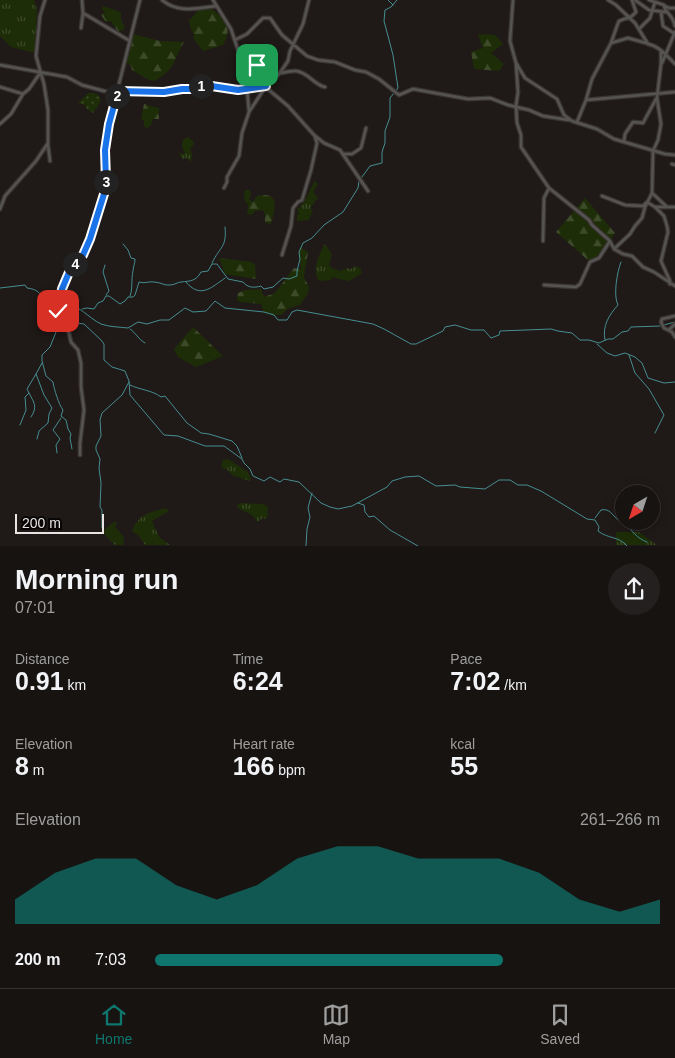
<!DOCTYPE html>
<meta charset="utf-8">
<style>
body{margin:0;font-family:Helvetica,sans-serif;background:#24201f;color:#f1f3f6;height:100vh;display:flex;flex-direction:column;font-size:19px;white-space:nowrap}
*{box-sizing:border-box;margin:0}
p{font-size:16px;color:#9e9e9f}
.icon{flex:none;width:28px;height:28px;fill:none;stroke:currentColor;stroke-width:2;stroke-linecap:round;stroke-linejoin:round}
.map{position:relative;height:546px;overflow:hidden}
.sheet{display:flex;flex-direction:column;background:#171311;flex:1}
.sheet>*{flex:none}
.needle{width:32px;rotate:219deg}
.fabs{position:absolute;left:615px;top:485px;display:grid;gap:10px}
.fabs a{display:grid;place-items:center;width:45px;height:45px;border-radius:50%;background:#171311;box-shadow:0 2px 12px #0003,0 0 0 1px #363231;font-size:25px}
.scale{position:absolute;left:15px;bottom:12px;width:89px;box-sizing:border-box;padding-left:5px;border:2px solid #e8e4e3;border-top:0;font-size:14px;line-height:18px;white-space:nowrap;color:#e8e4e3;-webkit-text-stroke:4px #070505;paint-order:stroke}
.pin{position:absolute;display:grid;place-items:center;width:42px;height:42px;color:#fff;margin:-21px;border-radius:10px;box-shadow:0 2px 8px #0006}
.km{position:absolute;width:25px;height:25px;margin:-12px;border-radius:50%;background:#222;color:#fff;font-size:14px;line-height:25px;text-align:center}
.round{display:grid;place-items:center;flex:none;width:52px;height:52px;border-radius:26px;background:#24201f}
.summary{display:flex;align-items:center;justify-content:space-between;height:85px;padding:0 15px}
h1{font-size:28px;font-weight:700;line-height:38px}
.stats{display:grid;grid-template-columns:repeat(3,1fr);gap:8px;height:85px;padding:5px 15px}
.stats div{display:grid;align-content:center}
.stats b{font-size:25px;font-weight:700}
.stats small{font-size:14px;font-weight:400}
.stats p{font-size:14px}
.chart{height:140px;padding:10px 15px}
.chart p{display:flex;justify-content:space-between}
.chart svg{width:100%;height:90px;margin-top:5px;fill:#0f766e;opacity:.7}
ul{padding:0 15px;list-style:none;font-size:16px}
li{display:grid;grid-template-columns:80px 60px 1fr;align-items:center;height:38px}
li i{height:12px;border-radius:6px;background:#0f766e}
.tab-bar{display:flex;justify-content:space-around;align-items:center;height:70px;border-top:1px solid #363231;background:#171311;font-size:14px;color:#9e9e9f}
.tab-bar a{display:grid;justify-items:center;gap:2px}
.tab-bar .active{color:#0f766e}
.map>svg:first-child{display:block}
.grass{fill:url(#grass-tufts)}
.forest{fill:url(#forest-firs)}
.park{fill:url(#park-dots)}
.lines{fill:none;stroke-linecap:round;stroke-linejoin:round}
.stream{stroke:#468e92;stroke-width:1}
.street-casing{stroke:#3b3534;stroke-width:5}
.street{stroke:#565452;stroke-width:2.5}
.route-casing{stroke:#fff;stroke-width:10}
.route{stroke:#1a73e8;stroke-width:6}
</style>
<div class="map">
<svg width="675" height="546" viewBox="0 0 675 546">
<defs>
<pattern id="grass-tufts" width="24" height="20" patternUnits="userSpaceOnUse" patternTransform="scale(1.25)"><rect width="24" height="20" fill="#1d2d07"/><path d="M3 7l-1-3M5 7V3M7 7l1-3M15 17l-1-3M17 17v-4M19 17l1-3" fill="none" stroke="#3e4b2b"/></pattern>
<pattern id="forest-firs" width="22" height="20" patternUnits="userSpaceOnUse" patternTransform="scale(1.25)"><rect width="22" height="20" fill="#1d2d07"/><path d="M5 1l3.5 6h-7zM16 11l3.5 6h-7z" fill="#3e4b2b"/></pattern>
<pattern id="park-dots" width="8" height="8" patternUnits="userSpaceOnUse" patternTransform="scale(1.25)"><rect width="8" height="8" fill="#1d2d07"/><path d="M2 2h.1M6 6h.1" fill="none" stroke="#3e4b2b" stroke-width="1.8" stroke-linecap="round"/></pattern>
</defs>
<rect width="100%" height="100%" fill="#1f1917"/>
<path class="grass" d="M0 0H34L37 9 35 53 11 47 0 36Z
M188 137 194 142 193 146 190 148 192 155 191 162 187 158 182 159 178 152 182 154 185 153C181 147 181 145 184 139Z
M315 181 318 184 313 192 318 198 310 208 313 210 309 220 297 221V215L299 214 297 209C307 202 308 191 315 181Z
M325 244 332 254 329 265 332 268 341 271 346 268 351 269 354 266 360 268 362 273 349 281 331 277 332 280 319 281C311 270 319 254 325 244Z
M228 459 248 472 251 479 249 481 232 475 226 468 224 470 221 466 223 460Z
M240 503 264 504 268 507 267 519 263 518 257 522C251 510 243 514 236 506Z
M166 508 169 511 152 521 159 537 170 545H145L139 536 132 531C138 514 151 512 166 508Z
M115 521 117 523 115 527 124 537 123 545H115L105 535 104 530Z
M616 532H639L657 545H616Z"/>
<path class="forest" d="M103 6 118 11 121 13V20L125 27 123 30 118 32 111 21 106 22 101 15 105 12 102 9Z
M209 7C224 18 234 26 223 45L203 51 193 38 194 35 191 29 189 21 200 8Z
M133 34 160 41 184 42C172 63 177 67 155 81L149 80 132 70 130 64 124 62Z
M484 34 495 35 503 44 491 53 504 64 499 71 474 69 471 52 483 48 478 35Z
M144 104 159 108V119H153L151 125 147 128 144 126V121L141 119Z
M245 190H250L251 194 249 199 253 202 257 196C281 190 275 210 271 224L265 223V215L263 210 255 211 252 215 247 214 248 205 244 199Z
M585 198 615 233 599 258 590 262 556 232Z
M300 247 308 252 304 277 309 287 308 293 300 305 287 309 282 315H274L264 312 261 304 240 302 237 300 238 293 245 290 261 289 264 297 275 293 294 268 301 269 299 252Z
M219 258 252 262 255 265 256 279 225 274Z
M193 327 223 356 196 367 178 357 174 349Z"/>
<path class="park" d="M88 93C94 93 100 93 101 101L93 113 87 109 85 105 78 103Z"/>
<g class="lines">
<path class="stream" d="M388 0 393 5
M123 244 128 250 131 258 135 259C135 264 133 267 133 271 131 280 133 288 130 296
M212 263C220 246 227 248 225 227
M105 265 103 272 109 291 106 295
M186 282C200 299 211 288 225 278
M0 288 25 285 27 288C47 290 41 306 54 314L57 313 63 305C80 304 88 318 101 324 109 327 120 327 128 328L138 322 147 324 160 320H169L185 308 193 312 206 311 215 301 225 308 264 312 274 315 278 320H287L292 312 297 310 373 324 384 329 411 344H416L443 331 445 327 455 325 471 330H484L491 338 499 335 500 331 551 329 558 331 572 333 580 340H589L599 343 608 339H613L622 332 628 331 631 327 660 326 675 322
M82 309 87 308 94 309 98 303 103 301 106 296H109L120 304 125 301 128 297H133L135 295 139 282C145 284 148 281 154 282 160 282 165 286 170 285 174 285 178 282 181 282 191 281 196 281 201 272L208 271 212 264H217L228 279 243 282C248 288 254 288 261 286L264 289 273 287 283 278 289 279 297 276V271L300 259 299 252 303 243 312 238 324 225 343 212 358 188 359 181 370 166 382 163V152L385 143V131L390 117V98L398 88 393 55 384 21 385 10 391 7 397 0
M59 311 72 318 77 323 84 324 101 340 104 344V360L112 367 125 371 129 381 130 395 164 435 178 436 205 446H224L242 459 244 463 250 469 253 476 264 481 270 477 280 482 284 479 299 482 321 503 330 507 338 509 352 506 387 487 392 481 405 477 419 476 436 486 455 485 460 487 485 489 499 480H510L518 485H527L541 491 587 519 595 520 599 527 598 531C608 539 619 536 627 546
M50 313 51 320 57 323 58 327 50 347 42 355V361L46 376 53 382C54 389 59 405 63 410L61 416 66 420 68 429 71 434 70 438 72 449
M130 329C136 333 138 339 145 343
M605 340C602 326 609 315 618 305 613 296 617 272 621 262
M597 344 607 353 615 356 625 353 635 357 642 363 648 378 664 383 675 382
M629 355 635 373 649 389 664 415 655 433
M130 385C140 390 152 390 161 397L165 396 187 423 197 430 201 433 209 434 232 441 237 446 242 458
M29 393C34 403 38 406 31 417
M20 425 26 410 25 397 29 393 27 389 36 374
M37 439 39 431 48 423 49 414 52 408 44 395 36 374 42 363
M57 453 56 445 60 439 53 430 61 418
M358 503 364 505 365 512 369 517 374 516 390 530 418 546
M595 518 601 510C610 508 612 515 618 520 620 521 623 522 625 524 633 531 636 538 647 542
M102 528V510L100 507 101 483 99 468 100 459 96 450V446L101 436 100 420 102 413 122 395 129 382
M306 546 307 529 310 517 308 508 312 493"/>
<defs>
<path id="street" d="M82 0 83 13 130 41
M162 0C179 14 197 8 217 6
M213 0 231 29 238 50 242 55 257 65 263 81 269 90 288 106 314 135 324 143 340 150 368 191
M513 0 510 41 516 63 525 78 557 99 564 115 572 121 597 129 614 139 665 154 675 155
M608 0 616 5 635 23 648 44C659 46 667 56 675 64
M635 0 649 10 665 12
M649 0 664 5C665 14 673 14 675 26
M665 6 669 8H675
M661 12 663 26 675 34
M81 28 83 13
M640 28 650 18 655 2
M235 40 247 34 263 18H270L282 35 307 56 318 60 335 62 355 70 366 72 379 79 399 95 413 89 468 99 490 98 508 105 529 110 543 116 569 120
M611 43 628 38 646 43
M242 55 247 89 249 111
M516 63 518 92 516 106 517 123 521 135V147L549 188 589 220 592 225 610 241 614 249 623 254 632 256 643 267 654 272 675 286
M662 63 675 32
M0 65 67 77 82 85 104 91 163 92 182 89H194L205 85 238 90 266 86
M260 73C273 79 283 70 296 71 308 72 314 85 325 87
M0 87 23 94
M586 100 592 79 611 43 617 26 619 21 632 16 636 12 632 0
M577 122 586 100 675 92
M0 124 11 114 23 94 29 89 40 73
M624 141 625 134 633 122 643 123 656 99
M48 145 50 161
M344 154H352L361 148 366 128
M672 164 675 165
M224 188 227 182V177L239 156 242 133 249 112 266 86 279 74 288 61 290 51 303 24 309 0
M652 193 666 206
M602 196 625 205 643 206 647 202 655 207H675
M655 207 664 216 667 226 668 232 661 261 670 281V284
M0 209 5 196 36 161 48 143V110L44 84 36 56 40 16 45 0
M543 241 544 198 549 188
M614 249 630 234 635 226 642 218 645 207 652 193 653 151 658 140 661 124 657 98 661 64V51
M282 255 291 226 293 208 298 202 302 200 311 170 317 143 315 137
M544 285 576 287 580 284 590 262 599 258 610 241
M675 316 662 319 661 322 664 328 672 332 675 337
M669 330 675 324
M80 455V443L84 410 81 387V363L78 350 71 342 68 329 58 314V304L62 289 70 270 83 255 90 239 104 194 106 181 105 160 109 124 140 0"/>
</defs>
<use href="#street" class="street-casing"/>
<use href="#street" class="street"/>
</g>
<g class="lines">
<defs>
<path id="route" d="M58 311 62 289 70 270 83 255 90 239 104 194 106 181 105 150 109 124 118 91 164 92 182 89H194L205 85 238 90 266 86 257 65"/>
</defs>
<use href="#route" class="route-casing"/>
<use href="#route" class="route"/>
</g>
</svg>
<div class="fabs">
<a><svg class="needle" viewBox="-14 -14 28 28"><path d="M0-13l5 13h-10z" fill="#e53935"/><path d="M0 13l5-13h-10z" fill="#9e9e9f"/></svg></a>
</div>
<div class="scale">200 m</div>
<div class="pin" style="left:257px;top:65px;background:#1e9e55"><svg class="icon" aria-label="arrive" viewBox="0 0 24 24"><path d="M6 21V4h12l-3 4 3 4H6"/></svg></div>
<div class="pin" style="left:58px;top:311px;background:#d93025"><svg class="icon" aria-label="check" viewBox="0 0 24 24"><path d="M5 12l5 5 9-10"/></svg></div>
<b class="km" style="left:201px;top:86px">1</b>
<b class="km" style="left:117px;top:96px">2</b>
<b class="km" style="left:106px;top:182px">3</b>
<b class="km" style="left:75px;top:264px">4</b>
</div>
<section class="sheet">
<div class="summary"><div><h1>Morning run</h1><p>07:01</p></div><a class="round"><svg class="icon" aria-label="share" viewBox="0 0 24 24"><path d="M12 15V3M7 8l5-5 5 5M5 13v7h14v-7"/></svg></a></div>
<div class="stats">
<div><p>Distance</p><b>0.91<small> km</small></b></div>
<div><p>Time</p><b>6:24</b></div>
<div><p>Pace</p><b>7:02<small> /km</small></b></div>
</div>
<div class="stats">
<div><p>Elevation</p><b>8<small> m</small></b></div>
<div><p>Heart rate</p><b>166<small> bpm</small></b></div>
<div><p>kcal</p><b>55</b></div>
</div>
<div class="chart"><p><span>Elevation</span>261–266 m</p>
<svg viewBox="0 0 160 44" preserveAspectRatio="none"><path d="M0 44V32L10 19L20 12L30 12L40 25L50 32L60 25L70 12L80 6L90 6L100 12L110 12L120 12L130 19L140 32L150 38L160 32V44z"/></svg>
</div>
<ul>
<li><b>200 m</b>7:03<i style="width:69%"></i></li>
</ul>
</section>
<nav class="tab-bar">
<a class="active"><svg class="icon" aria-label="home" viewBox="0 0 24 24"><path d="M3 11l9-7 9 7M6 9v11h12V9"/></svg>Home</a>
<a><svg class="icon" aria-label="map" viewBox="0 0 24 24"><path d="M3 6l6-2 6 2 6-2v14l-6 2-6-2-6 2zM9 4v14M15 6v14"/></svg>Map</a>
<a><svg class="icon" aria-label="saved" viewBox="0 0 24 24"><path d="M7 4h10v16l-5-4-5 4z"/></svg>Saved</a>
</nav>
